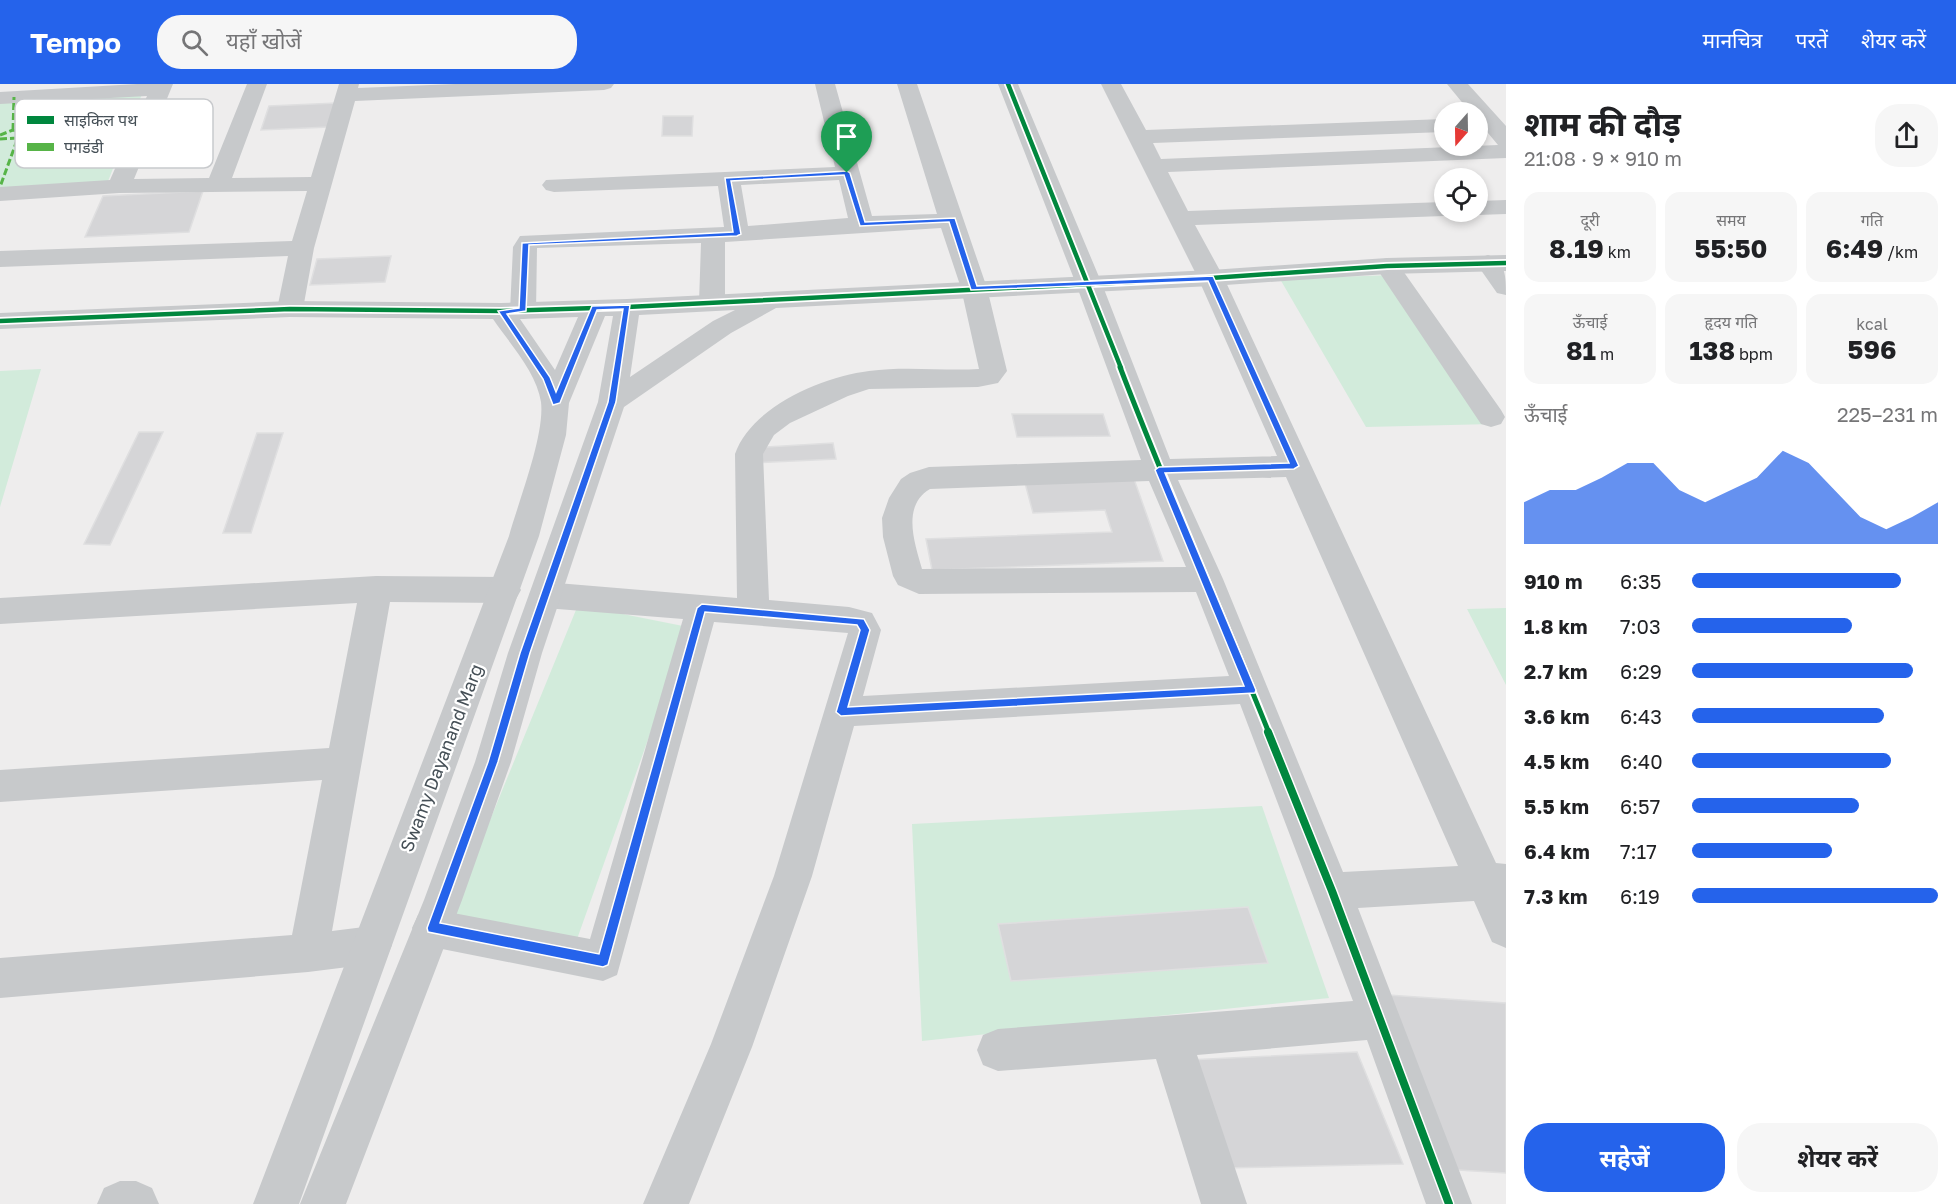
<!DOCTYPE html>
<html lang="hi">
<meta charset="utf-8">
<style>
body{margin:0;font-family:"Golos Text","Noto Sans Devanagari",sans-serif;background:#f6f6f6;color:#202124;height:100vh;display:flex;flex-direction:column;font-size:22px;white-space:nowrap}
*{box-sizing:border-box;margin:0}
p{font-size:20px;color:#757577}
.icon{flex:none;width:33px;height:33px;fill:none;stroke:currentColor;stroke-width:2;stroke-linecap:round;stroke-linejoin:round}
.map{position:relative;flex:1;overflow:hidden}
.details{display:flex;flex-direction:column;background:#fff;width:450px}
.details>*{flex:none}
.needle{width:39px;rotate:200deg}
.tools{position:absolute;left:1434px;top:18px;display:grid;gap:12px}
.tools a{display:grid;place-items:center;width:54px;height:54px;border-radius:50%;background:#fff;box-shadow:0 3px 9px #0003;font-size:30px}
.pin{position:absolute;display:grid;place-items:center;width:51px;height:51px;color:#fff;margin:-62px -26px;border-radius:50% 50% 50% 0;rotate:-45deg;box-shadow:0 0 6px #0007}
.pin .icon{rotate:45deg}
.round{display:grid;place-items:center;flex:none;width:63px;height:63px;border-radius:24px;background:#f6f6f6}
.summary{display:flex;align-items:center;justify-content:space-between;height:102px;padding:0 18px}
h1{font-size:33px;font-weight:700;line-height:45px}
.metrics{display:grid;grid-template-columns:repeat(3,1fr);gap:9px;height:102px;padding:6px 18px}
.metrics div{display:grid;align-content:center;border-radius:15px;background:#f6f6f6;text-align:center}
.metrics b{font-size:26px;font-weight:700}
.metrics small{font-size:16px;font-weight:400}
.metrics p{font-size:16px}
.chart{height:168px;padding:12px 18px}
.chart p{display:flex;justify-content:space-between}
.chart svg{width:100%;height:108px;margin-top:6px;fill:#2563eb;opacity:.7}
.primary-button{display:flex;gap:12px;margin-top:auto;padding:12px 18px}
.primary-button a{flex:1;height:69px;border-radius:24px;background:#2563eb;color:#fff;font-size:24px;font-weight:700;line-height:69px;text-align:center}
.primary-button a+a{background:#f6f6f6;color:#202124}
ul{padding:0 18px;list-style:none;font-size:20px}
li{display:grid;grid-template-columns:96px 72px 1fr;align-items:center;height:45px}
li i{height:15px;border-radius:8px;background:#2563eb}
header{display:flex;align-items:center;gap:36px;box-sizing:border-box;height:84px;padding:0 30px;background:#2563eb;color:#fff}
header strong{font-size:28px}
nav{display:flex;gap:33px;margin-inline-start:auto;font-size:21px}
.search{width:420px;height:54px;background:#f6f6f6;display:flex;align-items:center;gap:15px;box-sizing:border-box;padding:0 21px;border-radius:24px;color:#757577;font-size:22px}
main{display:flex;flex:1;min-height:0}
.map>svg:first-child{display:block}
.green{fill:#d2ebdb}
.building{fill:#d5d5d7;stroke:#dfdfe0;stroke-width:1.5}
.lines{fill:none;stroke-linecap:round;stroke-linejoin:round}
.minor{fill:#c7c9cb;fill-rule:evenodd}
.tertiary{fill:#c7c9cb;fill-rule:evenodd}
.quiet{stroke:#57b448;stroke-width:3;stroke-dasharray:7 3;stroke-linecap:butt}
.cycleway-far2-casing{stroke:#fff;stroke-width:8}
.cycleway-far1-casing{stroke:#fff;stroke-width:9}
.cycleway-casing{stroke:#fff;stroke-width:11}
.cycleway-far2{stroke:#00873e;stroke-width:4.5}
.cycleway-far1{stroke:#00873e;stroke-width:5}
.cycleway{stroke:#00873e;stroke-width:8}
.route{fill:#2563eb;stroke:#fff;stroke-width:1.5;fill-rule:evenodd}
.labels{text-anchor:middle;stroke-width:4.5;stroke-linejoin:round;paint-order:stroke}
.street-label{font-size:18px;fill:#465057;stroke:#fff}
.key{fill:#fff;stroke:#c8cacd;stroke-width:1.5}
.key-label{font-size:16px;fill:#465057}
</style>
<header>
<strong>Tempo</strong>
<div class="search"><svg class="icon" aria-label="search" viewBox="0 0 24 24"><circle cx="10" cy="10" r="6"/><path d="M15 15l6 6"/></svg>यहाँ खोजें</div>
<nav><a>मानचित्र</a><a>परतें</a><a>शेयर करें</a></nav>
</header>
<main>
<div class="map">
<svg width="1506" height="1120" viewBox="0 0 1506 1120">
<rect width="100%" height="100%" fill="#eeeded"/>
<path class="green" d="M142 10 105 105 0 106V17Z
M1393 191 1493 340 1366 343 1280 195Z
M41 285 0 423V287Z
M578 521 688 543 576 858 450 834Z
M1506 524V601L1467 525Z
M1262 722 1329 914 922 957 912 740Z"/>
<path class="building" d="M336 19 329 43 261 46 269 22Z
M663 32H693L692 52H662Z
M203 107 189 148 85 153 103 112Z
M391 172 385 198 310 201 317 175Z
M1012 330H1103L1110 352 1017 353Z
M139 348H163L110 461 84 460Z
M257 349H283L251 449H223Z
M833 359 836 375 752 379 750 364Z
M1134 395 1163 477 932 486 926 455 1112 448 1105 426 1033 429 1025 399Z
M1248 823 1268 879 1011 897 998 840Z
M1373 910 1506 919V1089L1442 1085Z
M1357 968 1403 1080 1224 1084 1188 976Z"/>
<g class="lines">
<path class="minor" d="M137 0H173L134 95 209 94 247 0H267L232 94 311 93 339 0H359L358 4 455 0H614L611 4 604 6 355 17 314 164 303 225 299 231 290 233 281 231 277 225 288 172 0 183V167L292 157 307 107 119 109 0 117V103L110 96 147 12 0 20V8Z
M815 0H835L872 132 937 130 897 0H917L987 204 1007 287 998 299 978 303 869 305 848 312 790 339 774 351 763 370 769 516 849 523 872 529 881 546 863 612 1229 592 1196 508 919 510 898 501 893 492 883 453 882 434 889 414 901 395 910 389 929 383 1141 376 1076 200 998 0H1018L1102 200 1170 375 1277 372 1198 194 1101 0H1121L1146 46 1444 35V48L1153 59 1161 75 1498 61 1478 37V28H1470L1447 0H1468L1506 42V74L1168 88 1188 127 1444 118V128H1454L1444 132 1195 141 1224 194 1496 779 1506 780V864L1492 858 1474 817 1358 824 1472 1120H1426L1367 956 1197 971 1247 1120H1201L1156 975 998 987 983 981 977 966 983 951 998 945 1353 917 1240 620 854 642 812 792 752 963 689 1120H643L711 960 774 792 848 549 714 538 617 891 603 897 432 863 418 857 412 844 418 831 432 825 590 855 683 535 545 524 534 520 529 511 534 502 545 498 737 514 735 370C751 323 822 293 869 287 905 282 943 287 979 285L961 204 941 144 725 158V219L721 225 712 227 703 225 699 219 701 159 537 164 536 227 532 233 523 235 514 233 510 227 513 163 520 152 724 143 718 102 554 108 546 106 542 101 546 96 835 83ZM839 96 848 134 748 142 741 101ZM1286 393 1458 782 1343 788 1223 495 1178 396ZM1149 397 1186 483 922 485C915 460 901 422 930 405Z
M1506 116V130L1478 131 1469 128H1478V117Z
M1488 171C1506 177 1506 193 1506 211L1497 209 1476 179 1479 174Z
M1387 174 1396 177 1501 326 1505 333 1501 340 1491 343 1481 340 1375 182 1378 177Z
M376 492 505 493 516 497 521 506 516 515 505 519 390 518 332 847 372 842 386 847 392 861 386 875 372 880 308 888 0 914V874L292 851 322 696 0 718V686L329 664 357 519 0 540V514Z
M120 1097H136L152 1104 159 1120H97L104 1104Z"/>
<path class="tertiary" d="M1506 171V187L1387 190 1211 202 776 224 731 249 624 323 542 569 511 678 462 816 346 1120H300L424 816 475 678 508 569 598 318 613 232H605L569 319 566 351 539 452 299 1120H253L509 452C518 419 545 351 541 318 537 289 510 260 493 235L290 233 0 245V229L290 217 501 219 627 215 1211 186 1387 174ZM735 226 713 237 630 293 639 231ZM578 233 555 286 520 235Z"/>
<path class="quiet" d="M13 46 14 13
M0 51 13 46 20 48 0 103
M0 55 143 47"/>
<defs>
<path id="cycleway-far2" d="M1008 0 1121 284
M0 237 290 225 501 227 627 223 1211 194 1387 182 1506 179"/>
<path id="cycleway-far1" d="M1120 283C1167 406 1220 527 1269 649"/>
<path id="cycleway" d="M1268 648 1332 807 1449 1120"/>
</defs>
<use href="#cycleway-far2" class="cycleway-far2-casing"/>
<use href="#cycleway-far1" class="cycleway-far1-casing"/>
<use href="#cycleway" class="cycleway-casing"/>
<use href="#cycleway-far2" class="cycleway-far2"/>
<use href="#cycleway-far1" class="cycleway-far1"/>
<use href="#cycleway" class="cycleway"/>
</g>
<path class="route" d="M847 87 850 89 865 138 955 134 977 202 1213 192 1299 382 1294 385 1165 389 1256 606 1255 609 841 632 836 628 860 546 857 541 705 528 608 881 603 883 428 848 427 844 488 678 520 569 608 318 623 225 597 226 560 319 553 321 543 295 498 227 519 224 522 159 733 148 725 94ZM844 91 860 142 949 138 971 206 1208 197 1289 379 1159 383 1155 386 1244 602 848 623 870 546 864 535 702 520 697 524 599 870 440 839 498 678 530 569 616 318 630 221 592 222 556 308 550 293 507 230 526 227 529 161 737 152 741 150 731 97Z"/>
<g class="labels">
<g class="street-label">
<text transform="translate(442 674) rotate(-69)" y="6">Swamy Dayanand Marg</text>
</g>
</g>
<rect x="15" y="15" width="198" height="69" rx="9" class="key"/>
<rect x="27" y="32" width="27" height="8" fill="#00873e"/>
<rect x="27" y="59" width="27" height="8" fill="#57b448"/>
<g class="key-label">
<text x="64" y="42">साइकिल पथ</text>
<text x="64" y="69">पगडंडी</text>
</g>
</svg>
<div class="tools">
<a><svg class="needle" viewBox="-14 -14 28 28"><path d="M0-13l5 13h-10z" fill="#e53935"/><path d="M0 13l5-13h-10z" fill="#757577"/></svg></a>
<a><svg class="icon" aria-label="locate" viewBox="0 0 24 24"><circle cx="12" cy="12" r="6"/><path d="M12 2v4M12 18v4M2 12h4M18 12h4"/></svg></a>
</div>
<div class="pin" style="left:847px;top:89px;background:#1e9e55"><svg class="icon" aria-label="arrive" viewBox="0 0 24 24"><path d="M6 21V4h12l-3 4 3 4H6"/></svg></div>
</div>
<section class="details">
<div class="summary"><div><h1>शाम की दौड़</h1><p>21:08 · 9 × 910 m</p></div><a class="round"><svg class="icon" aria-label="share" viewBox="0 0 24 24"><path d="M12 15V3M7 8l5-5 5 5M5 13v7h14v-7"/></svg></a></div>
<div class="metrics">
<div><p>दूरी</p><b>8.19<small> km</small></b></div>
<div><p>समय</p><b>55:50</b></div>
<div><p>गति</p><b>6:49<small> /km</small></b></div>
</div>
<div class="metrics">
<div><p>ऊँचाई</p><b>81<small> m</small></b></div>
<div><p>हृदय गति</p><b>138<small> bpm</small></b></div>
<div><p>kcal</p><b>596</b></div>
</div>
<div class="chart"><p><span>ऊँचाई</span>225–231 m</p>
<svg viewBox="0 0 160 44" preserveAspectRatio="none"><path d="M0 44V27L10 22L20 22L30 17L40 11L50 11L60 22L70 27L80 22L90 17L100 6L110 11L120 22L130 33L140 38L150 33L160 27V44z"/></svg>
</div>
<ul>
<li><b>910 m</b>6:35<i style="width:85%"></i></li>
<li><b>1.8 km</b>7:03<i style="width:65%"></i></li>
<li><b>2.7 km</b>6:29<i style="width:90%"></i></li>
<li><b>3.6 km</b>6:43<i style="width:78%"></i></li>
<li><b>4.5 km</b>6:40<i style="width:81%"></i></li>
<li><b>5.5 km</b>6:57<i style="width:68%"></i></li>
<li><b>6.4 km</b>7:17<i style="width:57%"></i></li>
<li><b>7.3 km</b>6:19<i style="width:100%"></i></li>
</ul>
<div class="primary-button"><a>सहेजें</a><a>शेयर करें</a></div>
</section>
</main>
